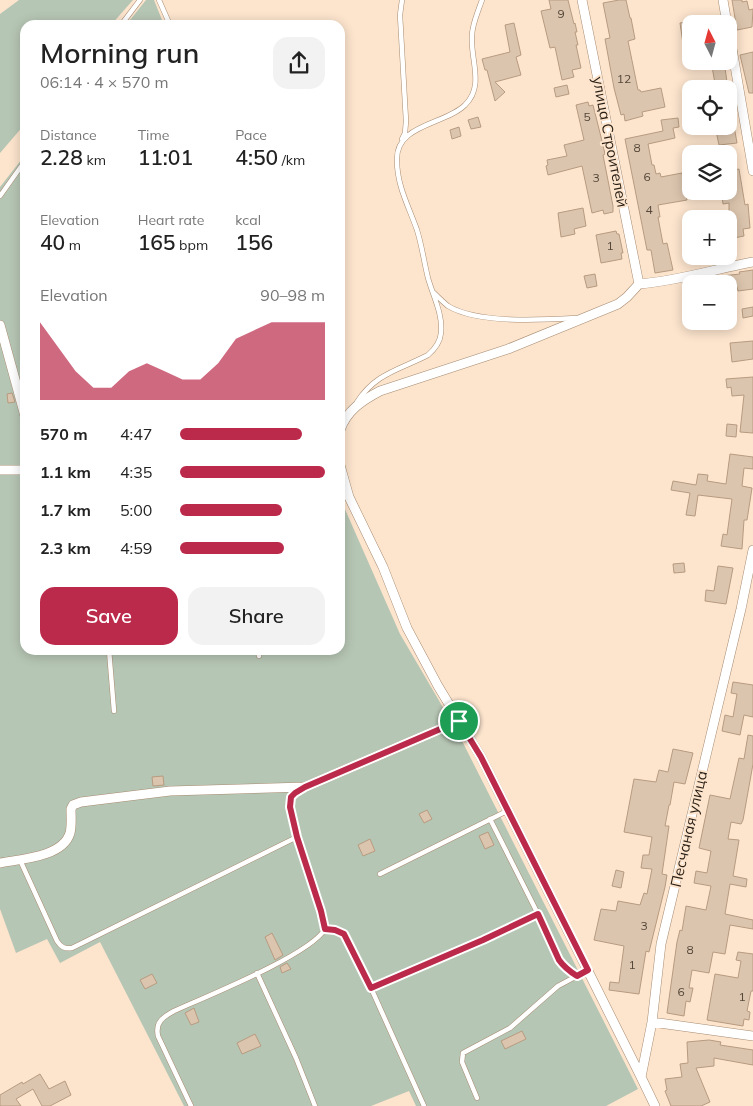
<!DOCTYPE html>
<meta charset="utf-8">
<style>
body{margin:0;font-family:Mulish,sans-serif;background:#f2f2f2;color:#222;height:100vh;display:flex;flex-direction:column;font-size:19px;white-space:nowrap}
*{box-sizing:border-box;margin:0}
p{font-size:16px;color:#767676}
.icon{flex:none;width:28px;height:28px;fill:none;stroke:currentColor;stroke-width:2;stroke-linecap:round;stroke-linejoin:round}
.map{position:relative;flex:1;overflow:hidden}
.panel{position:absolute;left:20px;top:20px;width:325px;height:635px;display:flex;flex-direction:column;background:#fff;border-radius:15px;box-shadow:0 2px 12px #0003}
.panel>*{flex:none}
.needle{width:32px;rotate:354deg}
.buttons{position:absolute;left:682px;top:15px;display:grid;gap:10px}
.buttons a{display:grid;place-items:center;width:55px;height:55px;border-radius:10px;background:#fff;box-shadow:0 2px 12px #0003;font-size:25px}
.pin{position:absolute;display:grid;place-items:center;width:42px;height:42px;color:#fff;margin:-21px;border:2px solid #fff;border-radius:50%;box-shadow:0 1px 5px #0007}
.round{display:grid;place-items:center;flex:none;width:52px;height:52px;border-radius:15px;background:#f2f2f2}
.summary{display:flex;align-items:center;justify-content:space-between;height:85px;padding:0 20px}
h1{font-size:28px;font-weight:600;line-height:38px}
.stats{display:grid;grid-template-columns:repeat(3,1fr);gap:8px;height:85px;padding:5px 20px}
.stats div{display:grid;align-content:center}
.stats b{font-size:21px;font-weight:600}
.stats small{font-size:14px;font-weight:400}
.stats p{font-size:14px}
.chart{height:140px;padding:10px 20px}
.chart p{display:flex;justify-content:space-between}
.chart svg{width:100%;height:90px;margin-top:5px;fill:#bb2a4b;opacity:.7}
.action{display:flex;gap:10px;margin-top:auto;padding:10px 20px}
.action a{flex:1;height:58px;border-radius:15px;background:#bb2a4b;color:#fff;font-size:20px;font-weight:600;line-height:58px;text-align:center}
.action a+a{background:#f2f2f2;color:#222}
ul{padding:0 20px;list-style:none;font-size:16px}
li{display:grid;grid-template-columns:80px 60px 1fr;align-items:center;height:38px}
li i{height:12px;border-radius:6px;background:#bb2a4b}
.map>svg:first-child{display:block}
.green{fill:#b6c6b4}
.building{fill:#dcc5ae;stroke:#b79b80}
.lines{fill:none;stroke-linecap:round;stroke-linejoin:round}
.service-casing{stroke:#a78b71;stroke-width:5.5}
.minor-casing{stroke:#a78b71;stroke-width:10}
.service{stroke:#fff;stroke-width:4.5}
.minor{stroke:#fff;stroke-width:9}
.route-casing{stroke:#fff;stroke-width:10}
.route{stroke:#bb2a4b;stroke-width:6}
.labels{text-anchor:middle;stroke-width:4;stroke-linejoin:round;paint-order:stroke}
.number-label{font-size:12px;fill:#544739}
.street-label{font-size:15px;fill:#271d12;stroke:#fce4cd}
</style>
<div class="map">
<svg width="753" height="1106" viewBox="0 0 753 1106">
<rect width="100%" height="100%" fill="#fce4cd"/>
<path class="green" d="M19 0H133L111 25H25V124L0 153V14Z
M146 0H154L164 25H126Z
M25 155V650H340V498L400 634 458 733 638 1089 606 1106H416L409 1091 371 1106H184L100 942 60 963 47 939 16 953 0 909V187Z"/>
<path class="building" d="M549 0H568L574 24 575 23 577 32H575L578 45H576L581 68 572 70 574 77 562 80 555 47 550 48 541 11 551 9Z
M619 0H626L630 18H631L635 39 628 41 638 90H640L641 92 661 88 665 107 642 112 643 116 625 121 624 114 621 115 614 88 605 39 610 38 603 3Z
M732 0H742V2L747 1 749 10 753 9 752 27 737 30Z
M691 21V64H686L680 23Z
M514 23 521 55 516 57 521 75 495 82 505 92 495 101 487 70H485L482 59 510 52 505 25Z
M753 52V93H749L740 55Z
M711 61H724L728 89H716Z
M567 85 569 94 556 97 554 88Z
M588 102 589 106 593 105 602 141 605 154 603 155 613 206V212L604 214 603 210 592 213 582 166 548 175 546 166 548 165 547 160 567 156 564 145 584 140 576 105Z
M478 117 481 127 471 129 468 120Z
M678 118 679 127 673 128 675 138 648 144 652 165H654L656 174 660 173 661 177 682 173 687 200 658 205 660 217H658L663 244 667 243 673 270 655 273 651 250H647L625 139 663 131 661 120Z
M715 126H734L737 143 719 145Z
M459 127 461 136 452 139 450 130Z
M739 169 745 205 748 204 750 228 743 229 744 236 729 239V203L723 204 721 191H729V171Z
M583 208 586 226 574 229 575 234 561 237 558 213Z
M616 231 617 234H619L623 253H621L622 259 601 263 596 235Z
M753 270V289L738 291 737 287 729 289V284H711L710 279 713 277 740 274 739 272Z
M595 274 597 286 587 288 584 276Z
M753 307V316L743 318 742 309Z
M753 341V359L732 362 730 343Z
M753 377V433L740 432 744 395 732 396 731 387 727 388 726 379Z
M12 393 15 402 8 403 7 394Z
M727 424 737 425 736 437 726 436Z
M730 454 753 457V469L744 468 742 486 752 488 747 520H744L742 549 721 546 723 534 727 535 732 499 698 495 695 516 686 515 690 493 671 490 673 481 696 485 698 474 708 475 707 481 726 484Z
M684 563 685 572 674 573 673 564Z
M718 566 733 568 726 604 705 601 706 590 714 591Z
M733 682 753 685V717L744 715 740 735 722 731 725 715 733 717 737 694 731 693Z
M748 735 753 736V764L743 820 741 824 731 822 728 839 739 840 733 876 747 879 746 887 730 884 725 914 753 920V929L730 925 725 954 713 952 709 973 692 970 689 988H693L690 1002 686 1001 684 1016 667 1013 677 942 680 930 682 931 686 906 706 910 711 886 694 883 696 871 707 873 711 851 699 848 710 795 730 799 739 758 744 759Z
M673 749 693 753 685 784 674 782 670 805H669L665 826H669L662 874 667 875 665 887 649 952 646 951 639 994 609 990 610 982 619 983 624 946 594 940 601 909 616 911 618 901 640 905 644 893 647 894 652 869 641 868 643 855H649L652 837 624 832 634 779 656 782 659 770 668 772Z
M163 776 164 785 153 786 152 777Z
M427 810 432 819 424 823 419 814Z
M488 832 494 845 485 849 479 836Z
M370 839 375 851 363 856 358 845Z
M616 870 624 872 621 888 612 886Z
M272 933 283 955 275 960 265 937Z
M738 952 753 954V991H751L747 1011 750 1012 749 1020 744 1019 743 1026 707 1020 715 974 738 978 741 961 736 960Z
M287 963 291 969 282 973 280 967Z
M152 974 157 983 145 989 140 980Z
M194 1008 199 1022 191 1025 185 1013Z
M522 1031 526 1039 505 1049 501 1041Z
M255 1034 261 1046 242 1054 237 1043Z
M709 1040 721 1042 720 1045 753 1050V1065L714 1058V1066L696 1068 710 1102 701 1106H671L665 1091 667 1090 665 1079 682 1077 680 1064 688 1063 687 1042Z
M40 1074 49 1089 65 1081 71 1095 50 1106H42L33 1089 16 1099 21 1106H0V1095L22 1082 23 1084Z"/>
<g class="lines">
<defs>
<path id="service" d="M159 0 170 25
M402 0 400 15 406 121 405 133 402 139
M121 25 140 0
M0 196 25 161
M434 293C438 297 443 302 448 306 478 324 543 320 577 318
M357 402C376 373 399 370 428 355 435 349 440 343 441 333 443 314 433 296 428 278 424 262 422 246 417 230 409 207 397 186 397 161 395 124 445 125 465 105 485 86 470 59 472 36 472 24 478 12 482 0
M109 650 114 711
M258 650 259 656
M490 819 538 914 559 960 568 971 577 976
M20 860 57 941C61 947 64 949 72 948L297 837
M380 874 507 811
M325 929H335L344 934 371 988 424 1106
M257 973 296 1058 315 1106
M371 988 483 940 538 914
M477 1098 462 1062 463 1053 510 1028 558 986 588 970
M191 1106 158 1036C155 1022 163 1017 174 1011 205 997 310 955 325 929L324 921 297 837 289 807 291 797 300 789"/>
<path id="minor" d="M582 0 639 284
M723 0 727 24
M729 31 753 171
M0 325 25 416
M340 430C347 410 363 400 380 391L508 349 618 304 627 297 639 284C678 281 715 269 753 262
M340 465 349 497 383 567 407 628 438 686 481 757 641 1077
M0 470H25
M0 863C21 859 63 857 70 833 72 825 71 817 71 809L73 805 81 802 170 791 305 787 459 721
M652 1022 753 1036
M655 1106 641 1077 652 1022 661 944 741 609 753 550"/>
</defs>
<use href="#service" class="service-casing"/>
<use href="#minor" class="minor-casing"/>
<use href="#service" class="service"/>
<use href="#minor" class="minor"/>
</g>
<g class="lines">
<defs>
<path id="route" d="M459 721 481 757 588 970 577 976C569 971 564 967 559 960L538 914 483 940 371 988 344 934 335 930 325 929 321 911 297 837 290 807 291 797 295 793 305 787Z"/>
</defs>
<use href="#route" class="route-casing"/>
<use href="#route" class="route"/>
</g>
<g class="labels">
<g class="number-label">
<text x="561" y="18">9</text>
<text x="624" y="83">12</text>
<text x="587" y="121">5</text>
<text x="637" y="152">8</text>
<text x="647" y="181">6</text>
<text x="596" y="182">3</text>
<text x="649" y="214">4</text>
<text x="610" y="250">1</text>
<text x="644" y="930">3</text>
<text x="690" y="954">8</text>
<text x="632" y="969">1</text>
<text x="681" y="996">6</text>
<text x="742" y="1001">1</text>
</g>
<g class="street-label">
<text transform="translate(610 142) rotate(79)" y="5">улица Строителей</text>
<text transform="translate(689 829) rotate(-77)" y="5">Песчаная улица</text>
</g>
</g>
</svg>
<div class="buttons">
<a><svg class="needle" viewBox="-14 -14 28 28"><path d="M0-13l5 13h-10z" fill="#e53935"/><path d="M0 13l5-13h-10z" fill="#767676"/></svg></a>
<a><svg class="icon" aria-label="locate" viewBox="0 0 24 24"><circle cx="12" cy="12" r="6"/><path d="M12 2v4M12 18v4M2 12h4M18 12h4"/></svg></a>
<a><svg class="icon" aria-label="layers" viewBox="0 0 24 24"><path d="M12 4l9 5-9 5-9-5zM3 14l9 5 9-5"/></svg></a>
<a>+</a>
<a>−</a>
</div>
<div class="pin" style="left:459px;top:721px;background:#1e9e55"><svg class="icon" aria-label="arrive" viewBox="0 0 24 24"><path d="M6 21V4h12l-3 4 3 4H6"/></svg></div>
<section class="panel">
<div class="summary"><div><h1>Morning run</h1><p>06:14 · 4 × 570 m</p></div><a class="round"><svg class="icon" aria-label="share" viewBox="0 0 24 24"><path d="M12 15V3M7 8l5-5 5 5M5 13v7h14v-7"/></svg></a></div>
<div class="stats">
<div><p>Distance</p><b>2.28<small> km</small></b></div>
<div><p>Time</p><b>11:01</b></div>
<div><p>Pace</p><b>4:50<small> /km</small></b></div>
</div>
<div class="stats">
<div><p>Elevation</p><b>40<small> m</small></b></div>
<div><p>Heart rate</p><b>165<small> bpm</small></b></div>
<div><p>kcal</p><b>156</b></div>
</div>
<div class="chart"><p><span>Elevation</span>90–98 m</p>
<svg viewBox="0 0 160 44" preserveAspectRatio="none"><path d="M0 44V6L10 18L20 30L30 38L40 38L50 30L60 26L70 30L80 34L90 34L100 26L110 14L120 10L130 6L140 6L150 6L160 6V44z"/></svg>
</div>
<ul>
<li><b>570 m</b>4:47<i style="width:84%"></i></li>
<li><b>1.1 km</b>4:35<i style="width:100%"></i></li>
<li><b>1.7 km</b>5:00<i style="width:70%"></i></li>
<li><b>2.3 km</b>4:59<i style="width:72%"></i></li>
</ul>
<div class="action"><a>Save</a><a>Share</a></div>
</section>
</div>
